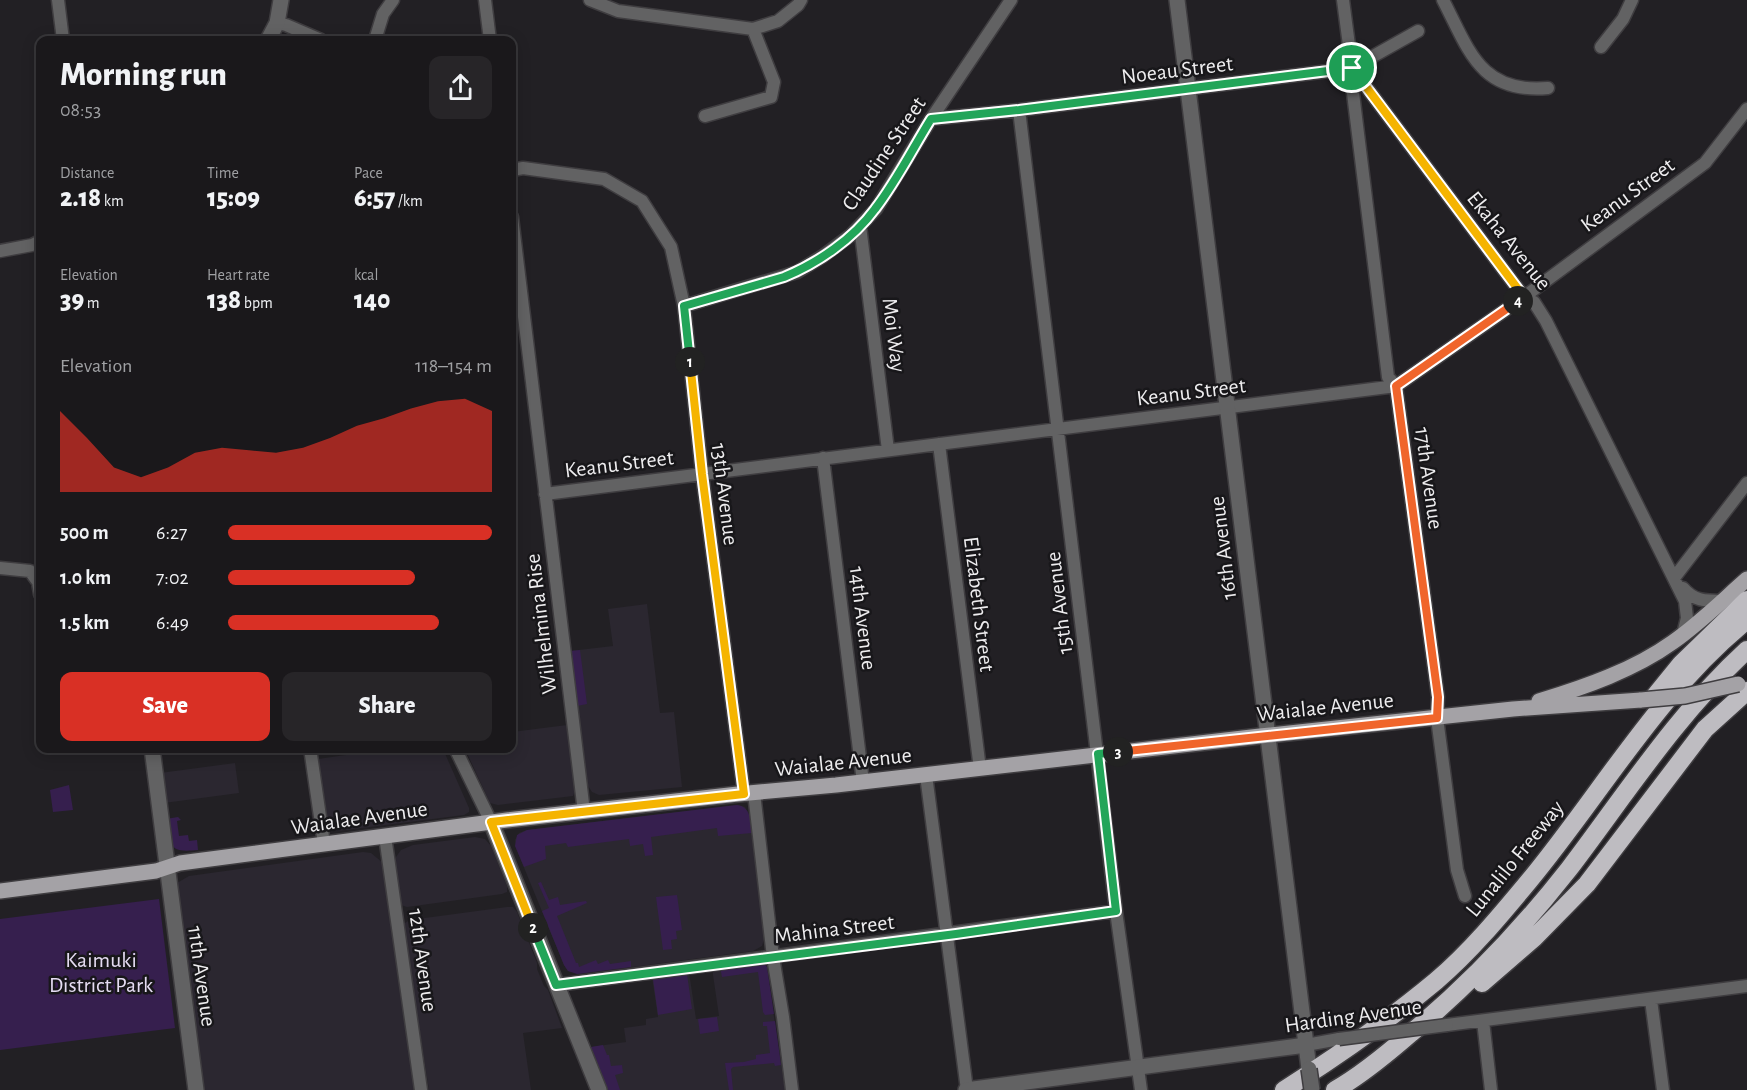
<!DOCTYPE html>
<meta charset="utf-8">
<style>
body{margin:0;font-family:"Alegreya Sans",sans-serif;background:#272528;color:#f1f3f6;height:100vh;display:flex;flex-direction:column;font-size:22px;white-space:nowrap}
*{box-sizing:border-box;margin:0}
p{font-size:20px;color:#9fa0a3}
.icon{flex:none;width:33px;height:33px;fill:none;stroke:currentColor;stroke-width:2;stroke-linecap:round;stroke-linejoin:round}
.map{position:relative;flex:1;overflow:hidden}
.sheet{position:absolute;left:36px;top:36px;width:480px;height:717px;display:flex;flex-direction:column;background:#1a181b;border-radius:12px;box-shadow:0 3px 15px #0003,0 0 0 2px #38373a}
.sheet>*{flex:none}
.pin{position:absolute;display:grid;place-items:center;width:51px;height:51px;color:#fff;margin:-26px;border:3px solid #fff;border-radius:50%;box-shadow:0 2px 6px #0007}
.km{position:absolute;width:30px;height:30px;margin:-15px;border-radius:50%;background:#222;color:#fff;font-size:16px;line-height:30px;text-align:center}
.round{display:grid;place-items:center;flex:none;width:63px;height:63px;border-radius:12px;background:#272528}
.overview{display:flex;align-items:center;justify-content:space-between;height:102px;padding:0 24px}
h1{font-size:33px;font-weight:800;line-height:45px}
.stats{display:grid;grid-template-columns:repeat(3,1fr);gap:9px;height:102px;padding:6px 24px}
.stats div{display:grid;align-content:center}
.stats b{font-size:26px;font-weight:800}
.stats small{font-size:16px;font-weight:400}
.stats p{font-size:16px}
.chart{height:168px;padding:12px 24px}
.chart p{display:flex;justify-content:space-between}
.chart svg{width:100%;height:108px;margin-top:6px;fill:#d93025;opacity:.7}
.cta{display:flex;gap:12px;margin-top:auto;padding:12px 24px}
.cta a{flex:1;height:69px;border-radius:12px;background:#d93025;color:#fff;font-size:24px;font-weight:800;line-height:69px;text-align:center}
.cta a+a{background:#272528;color:#f1f3f6}
ul{padding:0 24px;list-style:none;font-size:20px}
li{display:grid;grid-template-columns:96px 72px 1fr;align-items:center;height:45px}
li i{height:15px;border-radius:8px;background:#d93025}
.map>svg:first-child{display:block}
.built{fill:#2b2730}
.green{fill:#361f4e}
.lines{fill:none;stroke-linecap:round;stroke-linejoin:round}
.minor-casing{stroke:#3f3d40;stroke-width:15}
.tertiary-casing{stroke:#3f3d40;stroke-width:18}
.primary-casing{stroke:#3f3d40;stroke-width:18}
.motorway-casing{stroke:#3f3d40;stroke-width:21}
.minor{stroke:#626263;stroke-width:12}
.tertiary{stroke:#626263;stroke-width:15}
.primary{stroke:#a4a2a6;stroke-width:15}
.motorway{stroke:#bebcc1;stroke-width:18}
.minor-bridge-casing{stroke:#3f3d40;stroke-width:15;stroke-linecap:butt}
.tertiary-bridge-casing{stroke:#3f3d40;stroke-width:18;stroke-linecap:butt}
.primary-bridge-casing{stroke:#3f3d40;stroke-width:18;stroke-linecap:butt}
.minor-bridge{stroke:#626263;stroke-width:12}
.tertiary-bridge{stroke:#626263;stroke-width:15}
.primary-bridge{stroke:#a4a2a6;stroke-width:15}
.split-1-casing{stroke:#fff;stroke-width:12}
.split-2-casing{stroke:#fff;stroke-width:12}
.split-3-casing{stroke:#fff;stroke-width:12}
.split-4-casing{stroke:#fff;stroke-width:12}
.split-5-casing{stroke:#fff;stroke-width:12}
.split-1{stroke:#22a559;stroke-width:8}
.split-2{stroke:#f5b400;stroke-width:8}
.split-3{stroke:#22a559;stroke-width:8}
.split-4{stroke:#f0652b;stroke-width:8}
.split-5{stroke:#f5b400;stroke-width:8}
.labels{text-anchor:middle;stroke-width:5;stroke-linejoin:round;paint-order:stroke}
.street-label{font-size:22px;fill:#eeedef;stroke:#18171a}
.park-label{font-size:22px;fill:#e5dcf2;stroke:#18171a}
</style>
<div class="map">
<svg width="1747" height="1090" viewBox="0 0 1747 1090">
<rect width="100%" height="100%" fill="#222024"/>
<path class="built" d="M647 604 660 713 674 712 682 787 599 795 592 792 585 781 570 651 613 646 608 609Z
M567 725 575 790 573 796 498 805 490 803 465 749 512 748V732Z
M387 749H443L469 808V812L464 815 338 831 329 828 318 759Z
M235 763 239 793 164 803 160 773Z
M737 805 745 807 749 815 765 936 762 946 753 951 580 974 568 971 564 965 516 848 515 840 519 833 527 830Z
M475 837 485 839 491 846 507 886V892L502 894 407 907 401 905 394 865 396 857 401 850 413 845Z
M363 852 371 853 383 863 416 1090H200L175 888 177 883 189 876Z
M507 907H513L517 912 537 963V969L544 986 548 990 562 1028 523 1033 531 1090H429L403 927 405 923 410 920Z
M766 964 785 1090H608L591 1047 626 1042 624 1028 646 1025V1019L658 1017 652 977 689 972 696 1019 719 1016 712 968Z"/>
<path class="green" d="M580 650 587 704 577 706 570 651Z
M69 785 73 810 53 812 50 790Z
M737 805C752 807 750 822 752 833L718 836 717 828 651 837 653 855 645 856 643 844 630 846 629 839 568 847 566 843 545 846 546 859 524 867 515 846 517 835 527 830Z
M178 817 181 820 177 821 179 836 188 835 189 841 197 840 198 850C167 853 172 846 166 819Z
M541 882 549 900 558 897 560 905 586 901 587 903 557 916 576 963H578L579 967 596 960 598 964 608 960 610 964 631 961V967L577 974 568 971 564 965 542 911 549 908 538 883Z
M677 895 682 930 676 931 677 939 671 940 672 949 663 950 656 897Z
M159 899 175 1028 0 1050V919Z
M763 963 767 967 774 1014 765 1015 763 1012 758 972 722 977 720 967Z
M687 974 692 1009 658 1015 653 979Z
M717 1017 719 1031 700 1034 698 1019Z
M775 1021 781 1065 775 1066 774 1063 733 1067 731 1069 733 1090H729L725 1063 744 1062 756 1059V1055L770 1053 767 1026H763V1022Z
M603 1045 607 1055H609L611 1066 622 1065 623 1073 615 1075 620 1090H608L591 1047Z"/>
<g class="lines">
<defs>
<path id="minor" d="M58 0 63 40
M485 0 490 40
M590 0 618 11 753 29 778 21 798 5 801 0
M1343 0 1352 68 1524 297 1534 302 1546 321 1685 601 1687 618 1683 634
M1443 0C1469 50 1480 94 1548 88
M277 23 286 25 321 40
M375 40 383 14 393 0
M1601 47 1623 19 1632 0
M1352 68V85L1388 377 1396 386 1438 697 1437 718 1457 870 1465 896
M1019 110 1116 911 1141 1090
M705 116 771 97 774 82 753 29
M931 119 1019 110 1352 68 1418 31
M512 170 523 168 604 179 642 201 671 247 684 306 702 474 744 794
M512 217 584 812
M860 226 888 450
M0 251 32 245 40 241
M684 306 797 272 823 256 851 235 876 209 931 119 1011 0
M939 444 980 769
M823 458 863 782
M545 494 1396 386 1524 297 1705 163 1747 109
M0 568 30 571 38 582 40 594
M1674 578 1747 483
M1683 588C1694 601 1705 601 1722 601
M310 748 324 844
M455 748 491 822
M926 775 967 1090
M754 793 773 957 783 1017 792 1090
M385 836 421 1090
M557 985 1116 911
M1651 1000 1663 1090
M1483 1021 1491 1090
M1447 1025 1747 986
M1306 1045 1339 1039"/>
<path id="tertiary" d="M1177 0 1309 1069
M268 40 277 23 281 0
M152 748 196 1090
M491 822 599 1090
M966 1090 1306 1045"/>
<path id="primary" d="M1539 701C1585 687 1634 670 1673 642 1700 623 1723 600 1747 579
M0 891 156 871 180 863 507 820 738 794 836 785 1260 736 1513 709 1641 700"/>
<path id="motorway" d="M1655 696 1681 664 1747 600
M1482 983 1534 938 1587 884 1705 729 1747 691
M1284 1090C1336 1057 1388 1021 1436 981 1470 952 1500 916 1529 881 1601 794 1658 692 1747 620
M1335 1090C1362 1075 1388 1053 1411 1033 1470 984 1522 929 1569 869 1626 794 1677 714 1747 650"/>
</defs>
<use href="#minor" class="minor-casing"/>
<use href="#tertiary" class="tertiary-casing"/>
<use href="#primary" class="primary-casing"/>
<use href="#motorway" class="motorway-casing"/>
<use href="#minor" class="minor"/>
<use href="#tertiary" class="tertiary"/>
<use href="#primary" class="primary"/>
<use href="#motorway" class="motorway"/>
<defs>
<path id="minor-bridge" d="M1339 1039 1447 1025"/>
<path id="tertiary-bridge" d="M1309 1069 1312 1090"/>
<path id="primary-bridge" d="M1641 700 1685 696 1738 684"/>
</defs>
<use href="#minor-bridge" class="minor-bridge-casing"/>
<use href="#tertiary-bridge" class="tertiary-bridge-casing"/>
<use href="#primary-bridge" class="primary-bridge-casing"/>
<use href="#minor-bridge" class="minor-bridge"/>
<use href="#tertiary-bridge" class="tertiary-bridge"/>
<use href="#primary-bridge" class="primary-bridge"/>
</g>
<g class="lines">
<defs>
<path id="split-1" d="M690 362 684 306 784 277C818 263 853 239 875 209 896 182 913 148 931 119L1019 110 1352 68"/>
<path id="split-2" d="M533 928 491 822 744 794 702 474 690 362"/>
<path id="split-3" d="M533 928 556 985 956 934 1116 911 1098 754 1118 752"/>
<path id="split-4" d="M1118 752 1437 718 1438 697 1396 386 1518 301"/>
<path id="split-5" d="M1352 68 1524 297 1518 301"/>
</defs>
<use href="#split-1" class="split-1-casing"/>
<use href="#split-2" class="split-2-casing"/>
<use href="#split-3" class="split-3-casing"/>
<use href="#split-4" class="split-4-casing"/>
<use href="#split-5" class="split-5-casing"/>
<use href="#split-1" class="split-1"/>
<use href="#split-2" class="split-2"/>
<use href="#split-3" class="split-3"/>
<use href="#split-4" class="split-4"/>
<use href="#split-5" class="split-5"/>
</g>
<g class="labels">
<g class="street-label">
<text transform="translate(1177 69) rotate(-7)" y="8">Noeau Street</text>
<text transform="translate(883 153) rotate(-56)" y="8">Claudine Street</text>
<text transform="translate(1627 194) rotate(-36)" y="8">Keanu Street</text>
<text transform="translate(1510 240) rotate(51)" y="8">Ekaha Avenue</text>
<text transform="translate(895 335) rotate(83)" y="8">Moi Way</text>
<text transform="translate(1191 391) rotate(-7)" y="8">Keanu Street</text>
<text transform="translate(619 463) rotate(-7)" y="8">Keanu Street</text>
<text transform="translate(1430 478) rotate(82)" y="8">17th Avenue</text>
<text transform="translate(726 494) rotate(83)" y="8">13th Avenue</text>
<text transform="translate(1222 548) rotate(-97)" y="8">16th Avenue</text>
<text transform="translate(1058 603) rotate(-97)" y="8">15th Avenue</text>
<text transform="translate(980 604) rotate(83)" y="8">Elizabeth Street</text>
<text transform="translate(864 618) rotate(83)" y="8">14th Avenue</text>
<text transform="translate(540 624) rotate(-97)" y="8">Wilhelmina Rise</text>
<text transform="translate(1325 706) rotate(-6)" y="8">Waialae Avenue</text>
<text transform="translate(843 761) rotate(-6)" y="8">Waialae Avenue</text>
<text transform="translate(359 817) rotate(-8)" y="8">Waialae Avenue</text>
<text transform="translate(1514 858) rotate(-51)" y="8">Lunalilo Freeway</text>
<text transform="translate(834 928) rotate(-7)" y="8">Mahina Street</text>
<text transform="translate(424 960) rotate(82)" y="8">12th Avenue</text>
<text transform="translate(203 976) rotate(82)" y="8">11th Avenue</text>
<text transform="translate(1353 1015) rotate(-8)" y="8">Harding Avenue</text>
</g>
<g class="park-label">
<text x="101" y="967">Kaimuki<tspan x="101" dy="25">District Park</tspan></text>
</g>
</g>
</svg>
<div class="pin" style="left:1352px;top:68px;background:#1e9e55"><svg class="icon" aria-label="arrive" viewBox="0 0 24 24"><path d="M6 21V4h12l-3 4 3 4H6"/></svg></div>
<b class="km" style="left:690px;top:362px">1</b>
<b class="km" style="left:533px;top:928px">2</b>
<b class="km" style="left:1118px;top:752px">3</b>
<b class="km" style="left:1518px;top:301px">4</b>
<section class="sheet">
<div class="overview"><div><h1>Morning run</h1><p>08:53</p></div><a class="round"><svg class="icon" aria-label="share" viewBox="0 0 24 24"><path d="M12 15V3M7 8l5-5 5 5M5 13v7h14v-7"/></svg></a></div>
<div class="stats">
<div><p>Distance</p><b>2.18<small> km</small></b></div>
<div><p>Time</p><b>15:09</b></div>
<div><p>Pace</p><b>6:57<small> /km</small></b></div>
</div>
<div class="stats">
<div><p>Elevation</p><b>39<small> m</small></b></div>
<div><p>Heart rate</p><b>138<small> bpm</small></b></div>
<div><p>kcal</p><b>140</b></div>
</div>
<div class="chart"><p><span>Elevation</span>118–154 m</p>
<svg viewBox="0 0 160 44" preserveAspectRatio="none"><path d="M0 44V11L10 22L20 34L30 38L40 34L50 28L60 26L70 27L80 28L90 26L100 22L110 17L120 14L130 10L140 7L150 6L160 11V44z"/></svg>
</div>
<ul>
<li><b>500 m</b>6:27<i style="width:100%"></i></li>
<li><b>1.0 km</b>7:02<i style="width:71%"></i></li>
<li><b>1.5 km</b>6:49<i style="width:80%"></i></li>
</ul>
<div class="cta"><a>Save</a><a>Share</a></div>
</section>
</div>
